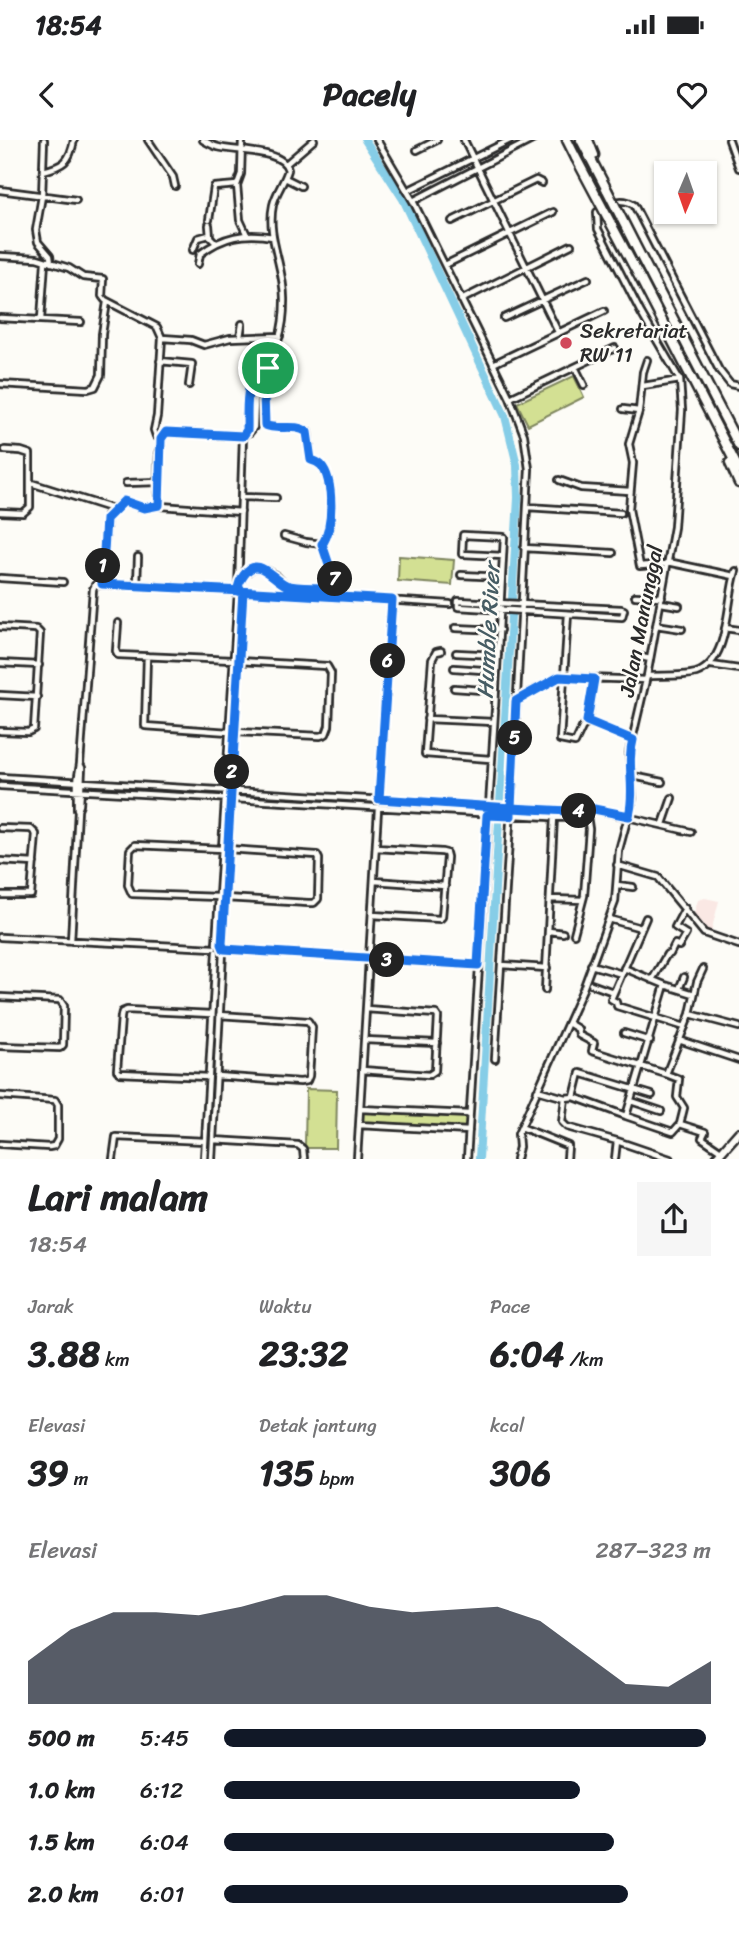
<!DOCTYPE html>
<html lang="id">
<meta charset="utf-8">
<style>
body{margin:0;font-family:Sriracha,sans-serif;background:#f6f6f6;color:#202124;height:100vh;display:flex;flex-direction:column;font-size:26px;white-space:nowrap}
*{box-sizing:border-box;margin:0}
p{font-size:23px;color:#757577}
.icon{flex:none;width:38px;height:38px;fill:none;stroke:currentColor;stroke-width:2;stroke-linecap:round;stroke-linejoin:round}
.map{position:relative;height:1019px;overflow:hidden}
.details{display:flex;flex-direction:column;background:#fff;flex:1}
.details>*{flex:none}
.needle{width:46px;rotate:182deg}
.tools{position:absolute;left:654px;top:21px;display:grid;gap:14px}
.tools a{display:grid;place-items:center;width:63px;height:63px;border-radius:0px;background:#fff;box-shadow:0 2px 5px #0004;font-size:35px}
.pin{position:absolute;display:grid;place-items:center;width:60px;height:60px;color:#fff;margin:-30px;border:4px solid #fff;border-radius:50%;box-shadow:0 2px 7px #0007}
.km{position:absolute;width:35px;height:35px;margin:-18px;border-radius:50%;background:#222;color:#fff;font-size:19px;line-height:35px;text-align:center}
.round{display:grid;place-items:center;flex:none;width:74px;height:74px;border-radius:0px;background:#f6f6f6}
.head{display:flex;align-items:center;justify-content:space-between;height:119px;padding:0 28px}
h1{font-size:38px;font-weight:700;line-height:52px}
.figures{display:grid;grid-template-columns:repeat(3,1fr);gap:10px;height:119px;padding:7px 28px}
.figures div{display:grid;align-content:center}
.figures b{font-size:35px;font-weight:700}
.figures small{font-size:19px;font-weight:400}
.figures p{font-size:19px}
.chart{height:196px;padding:14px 28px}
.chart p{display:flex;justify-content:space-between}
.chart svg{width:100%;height:126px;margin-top:7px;fill:#111827;opacity:.7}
ul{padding:0 28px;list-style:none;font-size:23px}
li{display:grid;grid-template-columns:112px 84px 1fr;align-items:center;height:52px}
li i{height:18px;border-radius:9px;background:#111827}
.status{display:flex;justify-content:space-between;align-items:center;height:49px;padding:0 35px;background:#fff;direction:ltr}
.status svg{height:19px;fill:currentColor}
header{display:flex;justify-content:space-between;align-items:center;height:91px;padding:0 28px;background:#fff;font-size:32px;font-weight:700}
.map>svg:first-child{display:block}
.built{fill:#fae8e4}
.green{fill:#d3e093;stroke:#7f865f;stroke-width:2}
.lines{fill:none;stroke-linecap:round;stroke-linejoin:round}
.river{stroke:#86cde7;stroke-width:8}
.street-casing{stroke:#2b2b2b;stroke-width:10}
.primary-casing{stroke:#2b2b2b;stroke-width:12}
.highway-casing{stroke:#2b2b2b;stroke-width:13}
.street{stroke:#fdfcf7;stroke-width:4.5}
.primary{stroke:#fdfcf7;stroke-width:7}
.highway{stroke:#fdfcf7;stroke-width:8}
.highway-bridge-casing{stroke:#2b2b2b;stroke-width:13;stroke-linecap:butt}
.highway-bridge{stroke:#fdfcf7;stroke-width:8}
.route-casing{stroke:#fff;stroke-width:14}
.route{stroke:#1a73e8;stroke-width:9}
.poi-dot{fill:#d1495b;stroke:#fdfcf7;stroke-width:2.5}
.labels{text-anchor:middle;stroke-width:5;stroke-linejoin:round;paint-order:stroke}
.poi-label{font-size:21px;fill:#2b2b2b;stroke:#fdfcf7;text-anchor:start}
.street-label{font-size:21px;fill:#2b2b2b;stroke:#fdfcf7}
.water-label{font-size:23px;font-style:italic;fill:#465c63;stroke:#fdfcf7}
</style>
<div class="status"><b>18:54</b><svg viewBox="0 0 49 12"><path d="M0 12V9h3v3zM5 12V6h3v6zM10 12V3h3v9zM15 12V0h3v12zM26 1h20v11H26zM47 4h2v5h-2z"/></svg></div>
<header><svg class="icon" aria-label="back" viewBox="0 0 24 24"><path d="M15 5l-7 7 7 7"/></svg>Pacely<svg class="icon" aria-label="heart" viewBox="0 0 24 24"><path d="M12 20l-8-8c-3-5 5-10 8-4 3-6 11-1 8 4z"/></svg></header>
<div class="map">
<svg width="739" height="1019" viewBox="0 0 739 1019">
<rect width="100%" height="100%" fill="#fdfcf7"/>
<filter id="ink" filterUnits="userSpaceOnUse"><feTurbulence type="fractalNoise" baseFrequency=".0143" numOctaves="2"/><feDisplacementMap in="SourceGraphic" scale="14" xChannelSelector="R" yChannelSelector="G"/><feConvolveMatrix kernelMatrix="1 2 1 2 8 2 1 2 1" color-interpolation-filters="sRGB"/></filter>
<g filter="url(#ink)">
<path class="built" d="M705 758 719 761 711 792 704 791 694 773 698 760Z"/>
<path class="green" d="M574 236 584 257 528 285 517 263Z
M399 416 454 420 452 445 398 441Z
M306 949 337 950 336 1008H305Z
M363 972 468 977V988L362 983Z"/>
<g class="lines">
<path class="river" d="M365 0 403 59 505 276 517 325 518 358 479 1019"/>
<defs>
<path id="street" d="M44 0 42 56 36 90 38 102 50 116 51 123
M148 0 173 37 175 46
M203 0C208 3 213 6 218 7 236 12 283 9 288 30 284 43 276 52 273 65 266 97 285 128 284 161 284 173 283 186 279 198 276 209 269 215 268 227 242 238 248 266 247 290L243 296 238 451 216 804
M242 0 241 34 237 45 240 80 246 93
M377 0 413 61 510 258 524 295 529 329 511 668 495 919
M464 0 558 192
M729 0 739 28
M417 10 437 0
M286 24 314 0
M43 31C63 26 70 22 74 0
M285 38 301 46
M0 50 76 60
M407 51 510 0
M413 61 532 0
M209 80 214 47 237 45
M452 81 536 40 542 43
M209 85 210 97 216 103
M193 110 198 98 209 95
M0 116 37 118 69 128 83 137 103 139 102 156 105 160 157 187 162 198 157 276 154 290 156 296 161 299
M198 124 200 114C223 96 245 92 273 97
M445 125 553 72
M461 160 571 105
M0 178 81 182
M504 178 588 139
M41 179 45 122
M240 197 242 184
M162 198 191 200 204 205 230 198 280 196
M647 220 643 232 639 271 629 304 633 323 629 369 640 426 667 424
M160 221 192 224 189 245
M493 224 604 171
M575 227 584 245
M0 244 88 249 95 247 101 235 102 194 107 162
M643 246 680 240
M510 258 615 208
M623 269 639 271
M245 293 250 292 254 287 256 235
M559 340 581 348 630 351
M31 343 113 369
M126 343 159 342
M242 357 276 358
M527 367 621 373
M0 372 23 373 30 367V314L21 311 5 310
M241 372 161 366 159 365C159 348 155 303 166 292L243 296
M284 396 306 402 322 404
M524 408 613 413
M668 422 734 436
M461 435 502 437
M0 438 63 442
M102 444 107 375 124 361 143 368 159 365
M238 444C249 427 256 422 275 435 280 438 282 444 288 445 301 448 322 450 334 446L335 443 322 404C334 390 334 339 321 325 318 322 314 321 311 320L308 292C295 283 278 291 265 285L264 253 268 228
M137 445 138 417
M635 456 662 457
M458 461 621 469 624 470 622 477 458 467Z
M661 463 679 466
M568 474 560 600 575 603 582 588 588 581
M118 483 116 511 118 515 233 520
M656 485 682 489
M0 487 36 489 40 493 34 589 28 592 0 591
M455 488 500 490
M725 488 739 490
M441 511 436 512 432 520 425 614 490 619
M456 513 498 515
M147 516 145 586 229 592
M637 516 650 519
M0 523 39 525
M711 525 739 529
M454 528 497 531
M647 536C663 535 681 537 696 533 731 521 726 459 736 431
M594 539 588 581 633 600
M454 548 496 551
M0 555 37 557
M517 560 559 537 646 540
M495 567 504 397 463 395 462 414 503 416
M427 579 494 582
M235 592 320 596 326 594 329 586 331 533 327 526 239 521
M633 636 662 642
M0 637 570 671 589 668 691 692
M0 646 586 679
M379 659 392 460
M77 669V642L80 624
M663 684 672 658
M0 688 31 689 36 694 31 755H0
M0 721 34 723
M617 725 658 737 704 793 739 805
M374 741 445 746
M617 745 633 747
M219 757 132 754 128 745 130 710 135 705 222 709
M225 758 308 763H314L318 759 319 719 317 715 228 709
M550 759 583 760
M372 775 440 779 442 777 447 717 446 713 442 712 376 708
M646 778 611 859 616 862 617 866 685 887
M609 779 641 788
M549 791 563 793
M574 794 584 756 589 689 586 669
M0 797 214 808
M71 801 78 670 80 665 82 628 80 624 93 449 95 445H137L450 464
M222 804 243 451
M224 809 478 825
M501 825 547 828
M591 825 622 834
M652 840 667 814H670L675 804 679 806 686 794 675 787 685 768
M591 844 613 852
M665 845 694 854
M679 849 684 837
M545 850 554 677
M0 857 60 860 64 866 63 905 60 908 0 906
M690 874 739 887
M568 883 578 889 579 895 594 903 592 911 666 934 690 874 697 842 703 829
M624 893 650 901
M364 900 437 903
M679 900 739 920
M362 930 429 935 435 931 438 877 436 874 366 869
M216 936 300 942 307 941 309 936 312 887 308 881 219 875
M208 937 120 933 117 930 121 877 122 872 127 870 212 874
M537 950 565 958 574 957 626 976 665 845 624 828
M0 956 55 960 58 965V999L54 1006 49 1007 0 1004
M574 957 580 933 652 955
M565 958 562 982 567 987 617 1001 670 1019
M631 961 661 971
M360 969 469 974
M626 976 673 992 680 984 684 968 677 957 679 939 666 934
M680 984 705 992 702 998 721 1011
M359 985 469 991
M521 987 568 1006 567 1019
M213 1000 298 1005 303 1009 304 1019
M113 1019 116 997 205 1001
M204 1019 216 812
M212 1019 223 812
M357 1019 378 669
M467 1019 495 570
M516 1019 519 1007 518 994 583 849 615 762 619 710 633 658 629 613 647 536 674 387 682 270 680 240 641 173 598 89 597 72C608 63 621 56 634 65L719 230 730 244 739 246
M615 1019 617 1001"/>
<path id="primary" d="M715 1019 739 992"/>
<path id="highway" d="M567 0 576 18
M581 0 607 50
M588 0 594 15
M634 103 739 306
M641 140 739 330
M730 323 739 343"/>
</defs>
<use href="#street" class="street-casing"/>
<use href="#primary" class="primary-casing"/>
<use href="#highway" class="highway-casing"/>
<use href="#street" class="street"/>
<use href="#primary" class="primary"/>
<use href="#highway" class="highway"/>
<defs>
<path id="highway-bridge" d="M576 18 641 140
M607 50 634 103"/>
</defs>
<use href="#highway-bridge" class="highway-bridge-casing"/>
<use href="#highway-bridge" class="highway-bridge"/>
</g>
</g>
<g class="lines" filter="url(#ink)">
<defs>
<path id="route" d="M268 228C242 237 248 267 247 290L243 296 166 292 161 299 159 365 144 368 124 361 106 379 102 444 243 451 222 804 224 809 478 825 487 675 511 676V668L569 671 589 668 629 676C636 647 626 626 633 600L587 581 594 539 559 537 516 561 511 668 379 659 392 460 238 451C238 444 240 441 244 435 258 414 273 440 286 445 297 449 314 447 326 448H332L335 443 322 404C334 390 334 339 321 325 318 322 315 321 311 320L307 292C295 283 278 291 265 285L264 253 268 228"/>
</defs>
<use href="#route" class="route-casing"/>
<use href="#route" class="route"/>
</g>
<circle class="poi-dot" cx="566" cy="203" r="7"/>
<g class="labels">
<g class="poi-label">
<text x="580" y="198">Sekretariat<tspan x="580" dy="24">RW 11</tspan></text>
</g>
<g class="street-label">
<text transform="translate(641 481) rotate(-79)" y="7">Jalan Manunggal</text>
</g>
<g class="water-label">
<text transform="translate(488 491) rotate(-87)" y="8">Humble River</text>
</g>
</g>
</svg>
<div class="tools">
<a><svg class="needle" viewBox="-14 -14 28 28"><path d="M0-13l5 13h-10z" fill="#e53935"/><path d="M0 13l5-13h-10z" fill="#757577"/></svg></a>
</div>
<div class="pin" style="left:268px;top:228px;background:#1e9e55"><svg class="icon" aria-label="arrive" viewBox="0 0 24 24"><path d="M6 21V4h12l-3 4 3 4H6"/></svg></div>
<b class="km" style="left:103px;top:426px">1</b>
<b class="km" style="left:232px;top:632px">2</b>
<b class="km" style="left:387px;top:820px">3</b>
<b class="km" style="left:579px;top:671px">4</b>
<b class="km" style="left:515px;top:598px">5</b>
<b class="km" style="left:388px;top:521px">6</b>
<b class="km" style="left:335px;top:439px">7</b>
</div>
<section class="details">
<div class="head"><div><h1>Lari malam</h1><p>18:54</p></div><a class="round"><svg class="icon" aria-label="share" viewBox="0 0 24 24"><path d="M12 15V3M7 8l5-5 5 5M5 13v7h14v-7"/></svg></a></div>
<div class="figures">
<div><p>Jarak</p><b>3.88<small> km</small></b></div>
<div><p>Waktu</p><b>23:32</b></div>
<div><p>Pace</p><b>6:04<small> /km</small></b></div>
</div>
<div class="figures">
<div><p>Elevasi</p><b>39<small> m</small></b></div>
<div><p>Detak jantung</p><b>135<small> bpm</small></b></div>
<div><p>kcal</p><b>306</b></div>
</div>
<div class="chart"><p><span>Elevasi</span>287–323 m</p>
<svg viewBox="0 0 160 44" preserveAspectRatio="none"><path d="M0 44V29L10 18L20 12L30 12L40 13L50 10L60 6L70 6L80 10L90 12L100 11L110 10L120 15L130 26L140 37L150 38L160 29V44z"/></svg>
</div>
<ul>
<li><b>500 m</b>5:45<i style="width:99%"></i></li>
<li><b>1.0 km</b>6:12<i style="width:73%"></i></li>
<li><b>1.5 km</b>6:04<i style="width:80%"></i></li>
<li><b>2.0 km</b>6:01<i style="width:83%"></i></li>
</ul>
</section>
